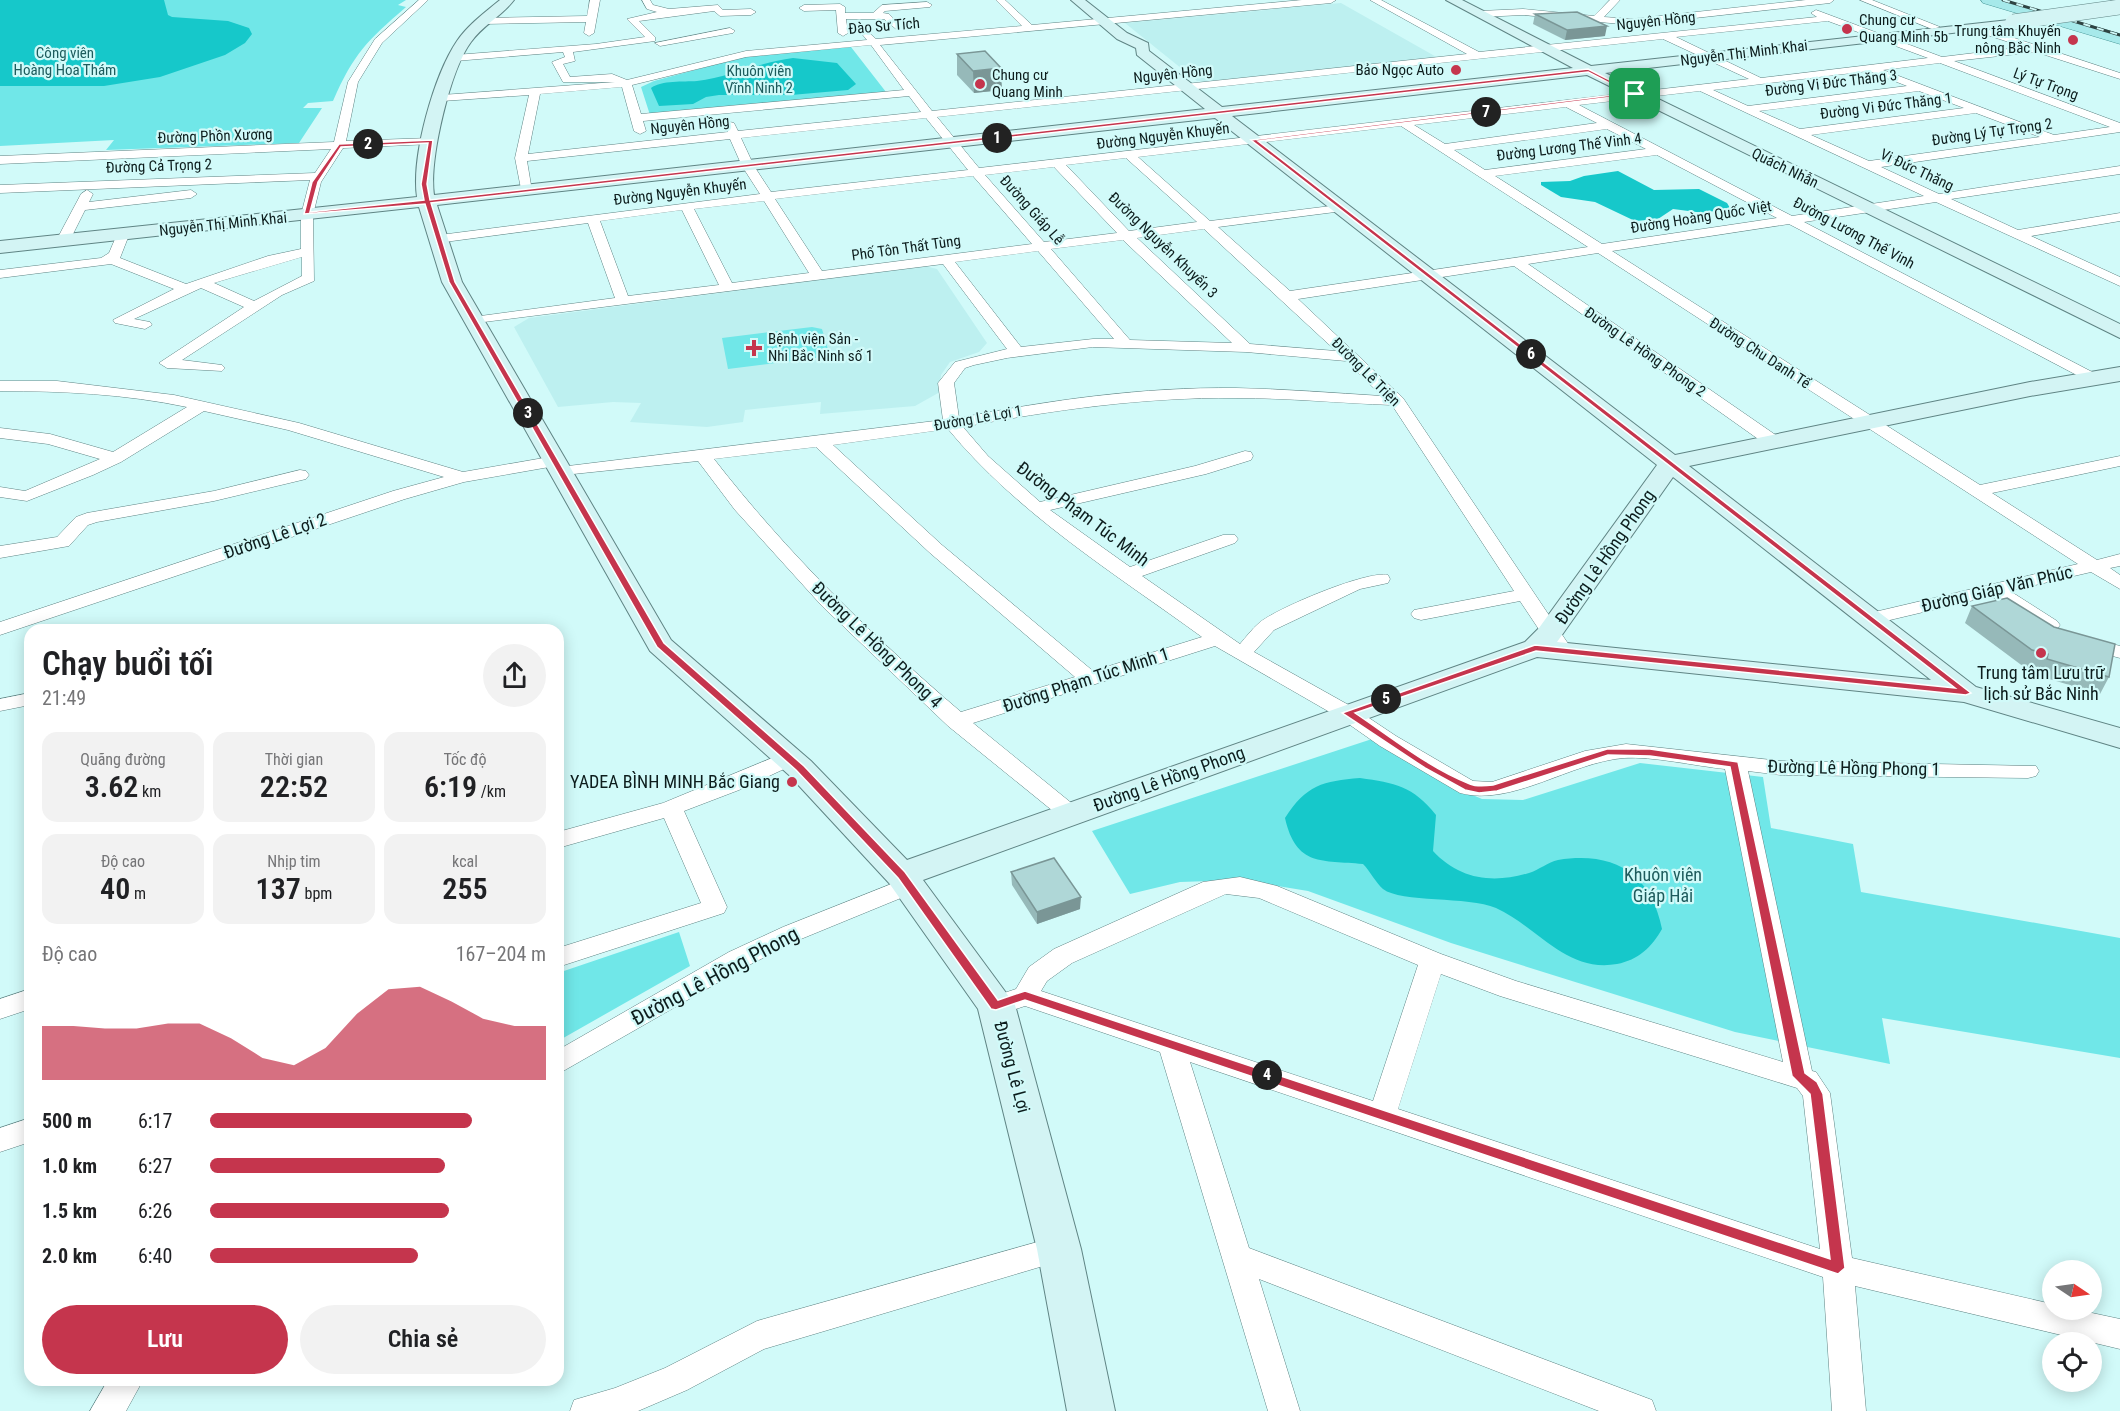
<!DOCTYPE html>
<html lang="vi">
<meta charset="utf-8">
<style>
body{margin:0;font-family:"Roboto Condensed",sans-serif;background:#f2f2f2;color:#202124;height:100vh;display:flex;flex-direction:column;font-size:22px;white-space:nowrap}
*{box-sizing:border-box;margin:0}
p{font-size:20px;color:#757577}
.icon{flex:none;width:33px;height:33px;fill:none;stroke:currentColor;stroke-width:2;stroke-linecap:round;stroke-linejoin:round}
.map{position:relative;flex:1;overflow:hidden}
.side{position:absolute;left:24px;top:624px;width:540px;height:762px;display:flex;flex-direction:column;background:#fff;border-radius:18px;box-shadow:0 3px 15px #0003}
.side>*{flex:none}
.needle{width:39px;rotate:103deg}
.controls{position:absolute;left:2042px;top:1260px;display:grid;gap:12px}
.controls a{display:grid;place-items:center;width:60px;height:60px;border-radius:50%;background:#fff;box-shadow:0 3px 15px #0003;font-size:30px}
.pin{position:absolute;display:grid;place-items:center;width:51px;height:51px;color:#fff;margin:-26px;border-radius:12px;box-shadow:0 3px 9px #0006}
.km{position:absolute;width:30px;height:30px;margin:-15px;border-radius:50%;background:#222;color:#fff;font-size:16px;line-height:30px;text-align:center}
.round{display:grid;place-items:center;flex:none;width:63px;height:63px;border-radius:32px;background:#f2f2f2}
.overview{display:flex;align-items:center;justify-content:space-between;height:102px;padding:0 18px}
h1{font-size:33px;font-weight:600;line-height:45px}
.figures{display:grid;grid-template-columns:repeat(3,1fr);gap:9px;height:102px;padding:6px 18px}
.figures div{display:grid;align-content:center;border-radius:15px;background:#f2f2f2;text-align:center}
.figures b{font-size:30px;font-weight:600}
.figures small{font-size:16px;font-weight:400}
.figures p{font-size:16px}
.chart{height:168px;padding:12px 18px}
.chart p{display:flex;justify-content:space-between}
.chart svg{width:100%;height:108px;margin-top:6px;fill:#c5354d;opacity:.7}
.action{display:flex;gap:12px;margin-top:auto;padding:12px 18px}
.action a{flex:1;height:69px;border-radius:36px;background:#c5354d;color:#fff;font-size:24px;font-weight:600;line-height:69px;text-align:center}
.action a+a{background:#f2f2f2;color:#202124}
ul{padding:0 18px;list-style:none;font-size:20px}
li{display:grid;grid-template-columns:96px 72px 1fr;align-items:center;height:45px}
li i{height:15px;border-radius:8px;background:#c5354d}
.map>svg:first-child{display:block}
.built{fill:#bdf0f0}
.green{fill:#70e7e8}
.water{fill:#16c8ca}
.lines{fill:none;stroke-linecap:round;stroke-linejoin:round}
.street-casing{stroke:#5f8484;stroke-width:1}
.secondary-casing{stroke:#5f8484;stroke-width:2}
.primary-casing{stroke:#4a9899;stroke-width:1}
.street{fill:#fff;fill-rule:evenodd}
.secondary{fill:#d3f4f4;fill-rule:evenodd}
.primary{fill:#a6e9ea;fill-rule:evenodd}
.rail-casing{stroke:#2f4443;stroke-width:3}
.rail{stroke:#d1faf9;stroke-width:2;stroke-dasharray:7;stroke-linecap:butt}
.secondary-bridge-casing{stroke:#5f8484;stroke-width:16;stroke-linecap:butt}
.secondary-bridge{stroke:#d3f4f4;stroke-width:15}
.wall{fill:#96b9b9}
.shaded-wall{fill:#7a9696}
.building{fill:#afd7d7;stroke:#7a9696;stroke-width:1.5}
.route{fill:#c5354d;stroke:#fff;stroke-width:1.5;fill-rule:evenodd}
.poi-dot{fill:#c5354d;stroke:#d1faf9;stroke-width:2}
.labels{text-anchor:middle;stroke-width:4.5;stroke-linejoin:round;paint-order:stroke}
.far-poi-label{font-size:15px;fill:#0d1d1d;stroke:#d1faf9;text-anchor:start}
.far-street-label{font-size:15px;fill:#0d1d1d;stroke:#d1faf9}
.far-park-label{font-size:15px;fill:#1e5c5d;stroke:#d1faf9}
.street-label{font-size:18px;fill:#0d1d1d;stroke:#d1faf9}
.poi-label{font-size:18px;fill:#0d1d1d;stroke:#d1faf9}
.park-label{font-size:18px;fill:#1e5c5d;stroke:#d1faf9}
.near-street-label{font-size:21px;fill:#0d1d1d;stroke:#d1faf9}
</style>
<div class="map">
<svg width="2120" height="1411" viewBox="0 0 2120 1411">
<rect width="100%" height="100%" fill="#d1faf9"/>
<path class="built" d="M1341 3 1440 59 1213 83 1197 81 1125 23Z
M925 266 937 269 987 343 979 352 950 362 941 375 940 392 915 406 820 414 821 402 745 410 743 422 707 427 630 422 641 403 613 402 558 407 514 327 529 318Z"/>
<path class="green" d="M0 0H406L398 5 406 7C367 41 354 53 333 101L308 103 303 108H322L299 143 106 150 114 140 0 146Z
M851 47 886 92 650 115 641 87 654 81 743 57Z
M812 327 822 329 830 356 728 369 722 338Z
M1372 739 1442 782 1482 799 1523 800 1640 763 1763 777 1771 828 1853 844 1861 892 2120 938V1058L1882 1018 1890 1064 1735 1032 1451 943 1308 891 1240 880 1180 882 1130 894 1092 831Z
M679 932 690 966 558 1041V973Z"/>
<path class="water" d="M0 0H164L168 15 172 17 228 21 249 28 252 34 245 43 225 55 160 77 104 86H0Z
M793 58 837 63 856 84 848 90 791 95H719L706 97 693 104 659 106 651 88C662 80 683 82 697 81 730 77 760 62 793 58Z
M1618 171 1654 190 1699 189 1727 203 1730 208 1704 213 1673 209 1658 219 1635 221 1595 202 1561 197 1541 185V182L1570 181 1584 176Z
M1360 778C1395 783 1413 786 1436 815L1433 851C1459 879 1492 884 1529 873 1539 870 1548 862 1558 860 1613 851 1651 873 1662 929 1652 947 1638 960 1617 964 1566 973 1538 927 1496 908 1468 896 1401 903 1383 889 1376 883 1370 871 1363 864 1322 860 1296 867 1285 818 1306 785 1323 781 1360 778Z"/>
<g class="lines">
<defs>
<path id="street" d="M419 0H428L382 43 358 82 346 141 431 138 437 141 431 144 343 148 321 182 313 215 314 281 282 295 182 360 222 365 225 368 222 371 167 368 159 363 244 307 201 288 134 319 150 322 152 325 145 329 115 323 113 320 174 289 111 264 0 278V270L101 258 109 253 118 232 123 231 129 235 120 258 186 284 268 256 301 249V215L310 180 0 193V185L315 173 331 149 0 164V156L334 142 348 82 375 39ZM302 257V276L254 301 214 283Z
M590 0H600L594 33 589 36 584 33 586 22 483 24 478 21 483 18 587 16Z
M642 0H650L653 5 669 9 718 5 723 10 751 9 756 12 751 15 720 16 714 11 639 21 655 37V41L573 52 575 61 563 64 570 77 612 74 627 80 746 51 867 40 862 34 867 31 876 39 1022 26 996 0H1005L1032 25 1302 0H1336L1331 3 880 45 932 111 1467 54 1370 0H1381L1479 52 1817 17 1811 13 1816 10 1942 57 2024 47 1978 32 1976 30 1981 27 2120 73V79L2036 52 1954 61 2120 123V132L1881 167 1939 194 2120 166V174L1951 199 2018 230 2120 213V221L2031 236 2120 277V286L1936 202 1804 222 2098 375 2101 378 2098 381H2088L1789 224 1612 251 1980 485 2120 456V466L1992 493 2097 560 2120 554V566L2110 568 2120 575V589L2091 572 2010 591 2057 621 2060 625 2057 629H2043L1991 596 1873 624 1866 622 1863 618 1866 614 2078 564 1598 253 1528 264 1780 438 1782 442 1780 446H1768L1514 266 1298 299 1403 398 1569 645 1566 649H1552L1520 601 1421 620 1414 618 1411 614 1414 610 1514 591 1392 405C1340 403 1288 398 1236 398 1144 397 1053 410 963 427L988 456 1040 502 1195 466 1245 451 1251 452 1253 456 1251 460 1206 474 1050 510 1130 567 1223 535H1235L1238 539 1235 543 1142 576 1240 644C1246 637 1252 629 1259 623 1275 609 1367 570 1388 575L1390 579 1388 583 1360 589 1274 630 1254 652 1354 708 1396 736 1473 781 1492 782 1585 751 1626 744 1781 761 2036 766 2039 771 2036 776 2028 778 1781 775 1748 771 1812 1071 1816 1072 1830 1093 1852 1258 2052 1304V1310H2078L2120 1319V1349L1855 1286 1866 1411H1832L1823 1277 1190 1062 1249 1248 1652 1400 1656 1411H1599L1259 1279 1300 1411H1268L1160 1052 1025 1006 1013 1010 1004 1007 1000 1000 1004 993 1016 989 1029 967 1054 949 1203 882 1240 877 1277 886 1441 954 1516 981 1783 1062 1725 769C1695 766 1653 756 1624 758 1571 762 1512 807 1460 793L1380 746 1340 718 1215 646 973 723 1080 810 1083 815 1080 820 1072 823 1064 820 948 726 822 606 735 510 698 461 554 476 551 472 554 468 560 467 943 420 938 383 955 362 1007 349 943 264 468 324 466 321 473 317 615 298 588 223 437 243 430 239 432 236 760 194 742 166 730 139 527 161 532 191 522 194 515 158 529 95 442 101 437 98 442 95 615 82H563L552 62 565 57 563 52 455 61 450 58 455 55 596 44 645 37 627 19 657 12 647 9ZM1828 21 1928 58 1761 78 1676 37ZM1663 39 1749 79 979 168 937 117ZM871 45 904 90 641 114 632 85 746 57ZM1940 63 2110 127 2054 135 1883 70ZM1869 71 1907 86 1748 106 1713 90ZM622 87 634 131 640 134 646 131 643 121 909 96 921 112 738 131 734 123 730 122 724 125 728 132 528 154 540 94ZM1700 91 1924 196 1792 216 1579 105ZM1919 91 1964 108 1800 129 1759 111ZM1566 107 1597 123 1445 144 1414 125ZM1976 113 2040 137 1869 161 1811 135ZM926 118 968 170 771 192 754 166 741 138ZM1401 126 1588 247 1290 291 1218 227 1343 211 1347 210V204L1210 221 1138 157ZM1607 129 1646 149 1485 170 1454 150ZM1657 155 1777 218 1602 244 1495 176ZM1126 158 1197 222 1129 231 1066 165ZM1054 167 1117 233 1044 242 985 175ZM973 176 1032 244 822 271 775 199ZM764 201 809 273 732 283 694 209ZM682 210 719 285 628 296 600 221ZM1204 229 1336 351 1250 344 1137 238ZM1123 240 1232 343 1130 340 1051 249ZM1038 251 1114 339H1093L1021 347 955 262ZM1093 347 1246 352 1346 361 1382 396C1334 393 1285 389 1236 388 1142 387 1051 400 959 418L954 383 965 368 974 365 1007 358ZM948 429C1018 514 1114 573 1202 637L1093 671 942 545 833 445ZM816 447 930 553 1075 677 961 712C871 635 787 553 714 459ZM1226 894 1259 898 1418 965 1373 1101 1041 991 1047 981 1072 963ZM1441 974 1500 996 1797 1088 1803 1096 1820 1249 1398 1109Z
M1610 0H1620L1604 17 1632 19 1806 0H1834L1830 3 1632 25 1523 15 1480 17 1475 14 1480 11 1523 9 1594 16Z
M1860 0H1872L1940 27 1932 29Z
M927 2 932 5 930 7 885 11 883 13 889 14 901 26 896 29 884 19H846L848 33 843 36 838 33 836 10 804 11 799 8 804 5 840 4 845 7V13H873L882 5Z
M730 28 735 31 733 33 660 46 655 43Z
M87 190 93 194 89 202 191 190 197 194 191 198 85 210 68 244H58L56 241 81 194Z
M0 381H57L174 395 299 423 463 472 555 456 563 461 555 466 464 482 405 499 0 635V622L393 491 444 477 288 430 204 411 121 462 93 475 27 501 0 497V487L25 491 100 459 48 444 0 438V428L50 434 113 452 187 407C125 394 63 391 0 391Z
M300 470 306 471 309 475 306 479 214 501 97 522 88 525 69 546 0 558V546L57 537 76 517 87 513 214 491Z
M2086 637 2120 646V658L2079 647 2076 643 2079 639Z
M30 693V705L0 711V699Z
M789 751 797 753 800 758 797 763 739 790 684 811 727 907 724 913 558 967V948L701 903 664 818 558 848V832L663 803Z
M909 877 918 879 921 885 918 891 801 939 747 966 558 1074V1050L729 952 783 927Z
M30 989V1009L0 1019V999Z
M30 1118V1142L0 1152V1128Z
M1059 1236 1070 1240 1074 1249 1070 1258 764 1349 687 1390 638 1411H570L574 1400 615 1388 665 1368 757 1321Z
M108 1380H143L126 1411H90Z"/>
<path id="secondary" d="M500 0H514C502 16 483 25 471 42 450 70 429 160 434 195L1205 109 1137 55 1136 48 1117 39 1071 0H1085L1127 33 1148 43 1149 51 1222 107 1573 68 1446 0H1462L1591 66 2018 19 2020 22 2013 26 1605 73 2120 324V338L1587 75 1232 116 1675 455 2030 382 2120 367V381L2030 396 1689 466 1976 687 2120 728V748L1964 702 1537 657 923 880 1015 1005 1081 1249 1115 1411H1067L1037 1249 978 1009 889 883 789 775 650 651 442 282 419 207 0 253V241L417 197C411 156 434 75 457 41 468 25 484 13 500 0ZM1215 118 1657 465 1539 628 1525 642 907 860 811 761 671 640 462 282 437 205ZM1673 477 1931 680 1557 642Z"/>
<path id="primary" d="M1981 0H2003L2120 34V44L1983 3Z"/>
</defs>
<use href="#street" class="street-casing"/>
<use href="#secondary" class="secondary-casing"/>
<use href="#primary" class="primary-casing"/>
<use href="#street" class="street"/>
<use href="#secondary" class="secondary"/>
<use href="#primary" class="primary"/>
<defs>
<path id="rail" d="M2003 0 2120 35
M2112 0 2120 2"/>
</defs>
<use href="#rail" class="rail-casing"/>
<use href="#rail" class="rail"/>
<defs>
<path id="secondary-bridge" d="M2013 22 2120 7"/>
</defs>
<use href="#secondary-bridge" class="secondary-bridge-casing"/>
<use href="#secondary-bridge" class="secondary-bridge"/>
</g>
<path class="wall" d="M1535 14 1605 36 1565 40 1533 24Z
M957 54 1002 90 974 93 957 75Z
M1972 606 2109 677 2100 694 2039 676 2040 671 2024 667 1965 623Z
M1011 872 1080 909 1037 924 1012 885Z"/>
<path class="shaded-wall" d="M1607 26 1605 36 1565 40 1567 30Z
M1001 68 1002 90 974 93 973 71Z
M1081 897 1080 909 1037 924V912Z"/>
<path class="building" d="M1577 12 1607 26 1567 30 1535 14Z
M985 51 1001 68 973 71 957 54Z
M2007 598 2054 627 2115 644 2109 677 2047 659 2048 654 2032 650 1972 606Z
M1054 858 1081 897 1037 912 1011 872Z"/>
<path class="route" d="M1588 69 1637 94 1258 141 1971 693 1966 695 1536 651 1355 713C1391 737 1429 768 1470 784 1477 787 1485 786 1493 785L1607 749H1650L1738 762 1805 1073 1817 1082 1823 1094 1845 1268 1838 1274 1025 1000 996 1010 991 1009 898 878 796 770 657 647 449 282 425 204 304 214 312 182 339 144 433 140 427 184 430 200ZM1588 72 1629 93 1251 140 1955 688 1535 645 1342 713 1425 768 1465 790 1479 793 1497 791 1608 755 1650 756 1730 767 1792 1076 1810 1094 1830 1259 1025 991 998 1000 905 872 804 766 664 643 455 282 431 203ZM428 143 421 184 424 200 310 212 318 182 341 147Z"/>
<g class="poi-dot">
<circle cx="1847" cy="29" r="6"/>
<circle cx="2073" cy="40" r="6"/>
<circle cx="1456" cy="70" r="6"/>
<circle cx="980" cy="84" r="6"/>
<path d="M751 339h6v6h6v6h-6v6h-6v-6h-6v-6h6z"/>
<circle cx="2041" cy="653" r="6"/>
<circle cx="792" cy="782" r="6"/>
</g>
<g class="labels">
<g class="far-poi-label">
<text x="1859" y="25">Chung cư<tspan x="1859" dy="17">Quang Minh 5b</tspan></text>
<text x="2061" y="36" text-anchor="end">Trung tâm Khuyến<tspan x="2061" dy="17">nông Bắc Ninh</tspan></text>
<text x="1444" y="75" text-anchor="end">Bảo Ngọc Auto</text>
<text x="992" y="80">Chung cư<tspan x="992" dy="17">Quang Minh</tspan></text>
<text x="768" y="344">Bệnh viện Sản -<tspan x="768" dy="17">Nhi Bắc Ninh số 1</tspan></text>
</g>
<g class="far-street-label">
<text transform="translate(1656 21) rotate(-6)" y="5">Nguyên Hồng</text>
<text transform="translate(884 26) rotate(-5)" y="5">Đào Sư Tích</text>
<text transform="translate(1744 53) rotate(-7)" y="5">Nguyễn Thị Minh Khai</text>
<text transform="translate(1173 74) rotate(-6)" y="5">Nguyên Hồng</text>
<text transform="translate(1831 83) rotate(-7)" y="5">Đường Vi Đức Thăng 3</text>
<text transform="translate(2046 84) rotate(20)" y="5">Lý Tự Trọng</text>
<text transform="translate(1886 106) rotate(-7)" y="5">Đường Vi Đức Thăng 1</text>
<text transform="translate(690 125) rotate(-6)" y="5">Nguyên Hồng</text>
<text transform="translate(1992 132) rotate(-8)" y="5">Đường Lý Tự Trọng 2</text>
<text transform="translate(215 136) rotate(-2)" y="5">Đường Phồn Xương</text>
<text transform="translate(1163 136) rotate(-7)" y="5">Đường Nguyễn Khuyến</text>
<text transform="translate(1569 147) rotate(-7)" y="5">Đường Lương Thế Vinh 4</text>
<text transform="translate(159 166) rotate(-2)" y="5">Đường Cả Trọng 2</text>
<text transform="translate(1785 168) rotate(26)" y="5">Quách Nhẫn</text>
<text transform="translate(1917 170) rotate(25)" y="5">Vi Đức Thăng</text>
<text transform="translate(680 192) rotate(-7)" y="5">Đường Nguyễn Khuyến</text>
<text transform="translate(1032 210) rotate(48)" y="5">Đường Giáp Lễ</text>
<text transform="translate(1701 217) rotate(-9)" y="5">Đường Hoàng Quốc Việt</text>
<text transform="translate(223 224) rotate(-6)" y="5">Nguyễn Thị Minh Khai</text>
<text transform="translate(1854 233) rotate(28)" y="5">Đường Lương Thế Vinh</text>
<text transform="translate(1163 245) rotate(44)" y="5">Đường Nguyễn Khuyến 3</text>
<text transform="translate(906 248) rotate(-8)" y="5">Phố Tôn Thất Tùng</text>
<text transform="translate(1645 352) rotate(35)" y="5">Đường Lê Hồng Phong 2</text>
<text transform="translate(1760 353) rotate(33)" y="5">Đường Chu Danh Tể</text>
<text transform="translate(1366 372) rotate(45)" y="5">Đường Lê Triện</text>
<text transform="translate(978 418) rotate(-10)" y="5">Đường Lê Lợi 1</text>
</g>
<g class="far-park-label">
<text x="65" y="58">Công viên<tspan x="65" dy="17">Hoàng Hoa Thám</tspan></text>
<text x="759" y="76">Khuôn viên<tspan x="759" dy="17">Vĩnh Ninh 2</tspan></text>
</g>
<g class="street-label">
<text transform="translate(1083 514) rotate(37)" y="6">Đường Phạm Túc Minh</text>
<text transform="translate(275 536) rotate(-19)" y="6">Đường Lê Lợi 2</text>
<text transform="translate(1605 557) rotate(-55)" y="6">Đường Lê Hồng Phong</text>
<text transform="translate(1997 589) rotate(-13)" y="6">Đường Giáp Văn Phúc</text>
<text transform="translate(877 645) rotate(44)" y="6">Đường Lê Hồng Phong 4</text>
<text transform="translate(1086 680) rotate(-18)" y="6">Đường Phạm Túc Minh 1</text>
<text transform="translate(1854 768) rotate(1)" y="6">Đường Lê Hồng Phong 1</text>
<text transform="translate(1169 779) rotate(-20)" y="6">Đường Lê Hồng Phong</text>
<text transform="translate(1012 1067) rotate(75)" y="6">Đường Lê Lợi</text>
</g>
<g class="poi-label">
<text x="2041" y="679">Trung tâm Lưu trữ<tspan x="2041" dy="21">lịch sử Bắc Ninh</tspan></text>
<text x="780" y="788" text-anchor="end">YADEA BÌNH MINH Bắc Giang</text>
</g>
<g class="park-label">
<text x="1663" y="881">Khuôn viên<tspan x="1663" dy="21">Giáp Hải</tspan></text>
</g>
<g class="near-street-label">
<text transform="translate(715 976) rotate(-28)" y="7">Đường Lê Hồng Phong</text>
</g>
</g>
</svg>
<div class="controls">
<a><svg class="needle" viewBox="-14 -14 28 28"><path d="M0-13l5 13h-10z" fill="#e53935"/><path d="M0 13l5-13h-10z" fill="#757577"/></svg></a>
<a><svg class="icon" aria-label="locate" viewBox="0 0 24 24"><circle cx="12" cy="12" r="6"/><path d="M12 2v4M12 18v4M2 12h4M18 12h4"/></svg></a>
</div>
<div class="pin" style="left:1635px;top:94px;background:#1e9e55"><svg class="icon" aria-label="arrive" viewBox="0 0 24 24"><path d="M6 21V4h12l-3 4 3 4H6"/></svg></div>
<b class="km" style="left:997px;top:138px">1</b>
<b class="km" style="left:368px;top:144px">2</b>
<b class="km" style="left:528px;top:413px">3</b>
<b class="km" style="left:1267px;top:1075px">4</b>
<b class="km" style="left:1386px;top:699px">5</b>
<b class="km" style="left:1531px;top:354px">6</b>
<b class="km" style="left:1486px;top:112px">7</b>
<section class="side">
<div class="overview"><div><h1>Chạy buổi tối</h1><p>21:49</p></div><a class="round"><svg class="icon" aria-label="share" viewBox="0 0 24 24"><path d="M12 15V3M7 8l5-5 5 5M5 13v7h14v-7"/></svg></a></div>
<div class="figures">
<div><p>Quãng đường</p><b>3.62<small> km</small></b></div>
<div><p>Thời gian</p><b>22:52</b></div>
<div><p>Tốc độ</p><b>6:19<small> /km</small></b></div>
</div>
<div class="figures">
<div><p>Độ cao</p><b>40<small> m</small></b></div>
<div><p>Nhịp tim</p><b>137<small> bpm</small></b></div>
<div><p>kcal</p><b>255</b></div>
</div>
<div class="chart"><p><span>Độ cao</span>167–204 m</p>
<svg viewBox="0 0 160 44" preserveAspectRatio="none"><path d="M0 44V22L10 22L20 23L30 23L40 21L50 21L60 27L70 35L80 38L90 31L100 17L110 7L120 6L130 12L140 19L150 22L160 22V44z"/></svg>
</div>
<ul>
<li><b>500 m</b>6:17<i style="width:78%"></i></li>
<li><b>1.0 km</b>6:27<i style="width:70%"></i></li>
<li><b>1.5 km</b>6:26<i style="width:71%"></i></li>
<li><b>2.0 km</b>6:40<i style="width:62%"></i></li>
</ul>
<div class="action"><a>Lưu</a><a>Chia sẻ</a></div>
</section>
</div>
